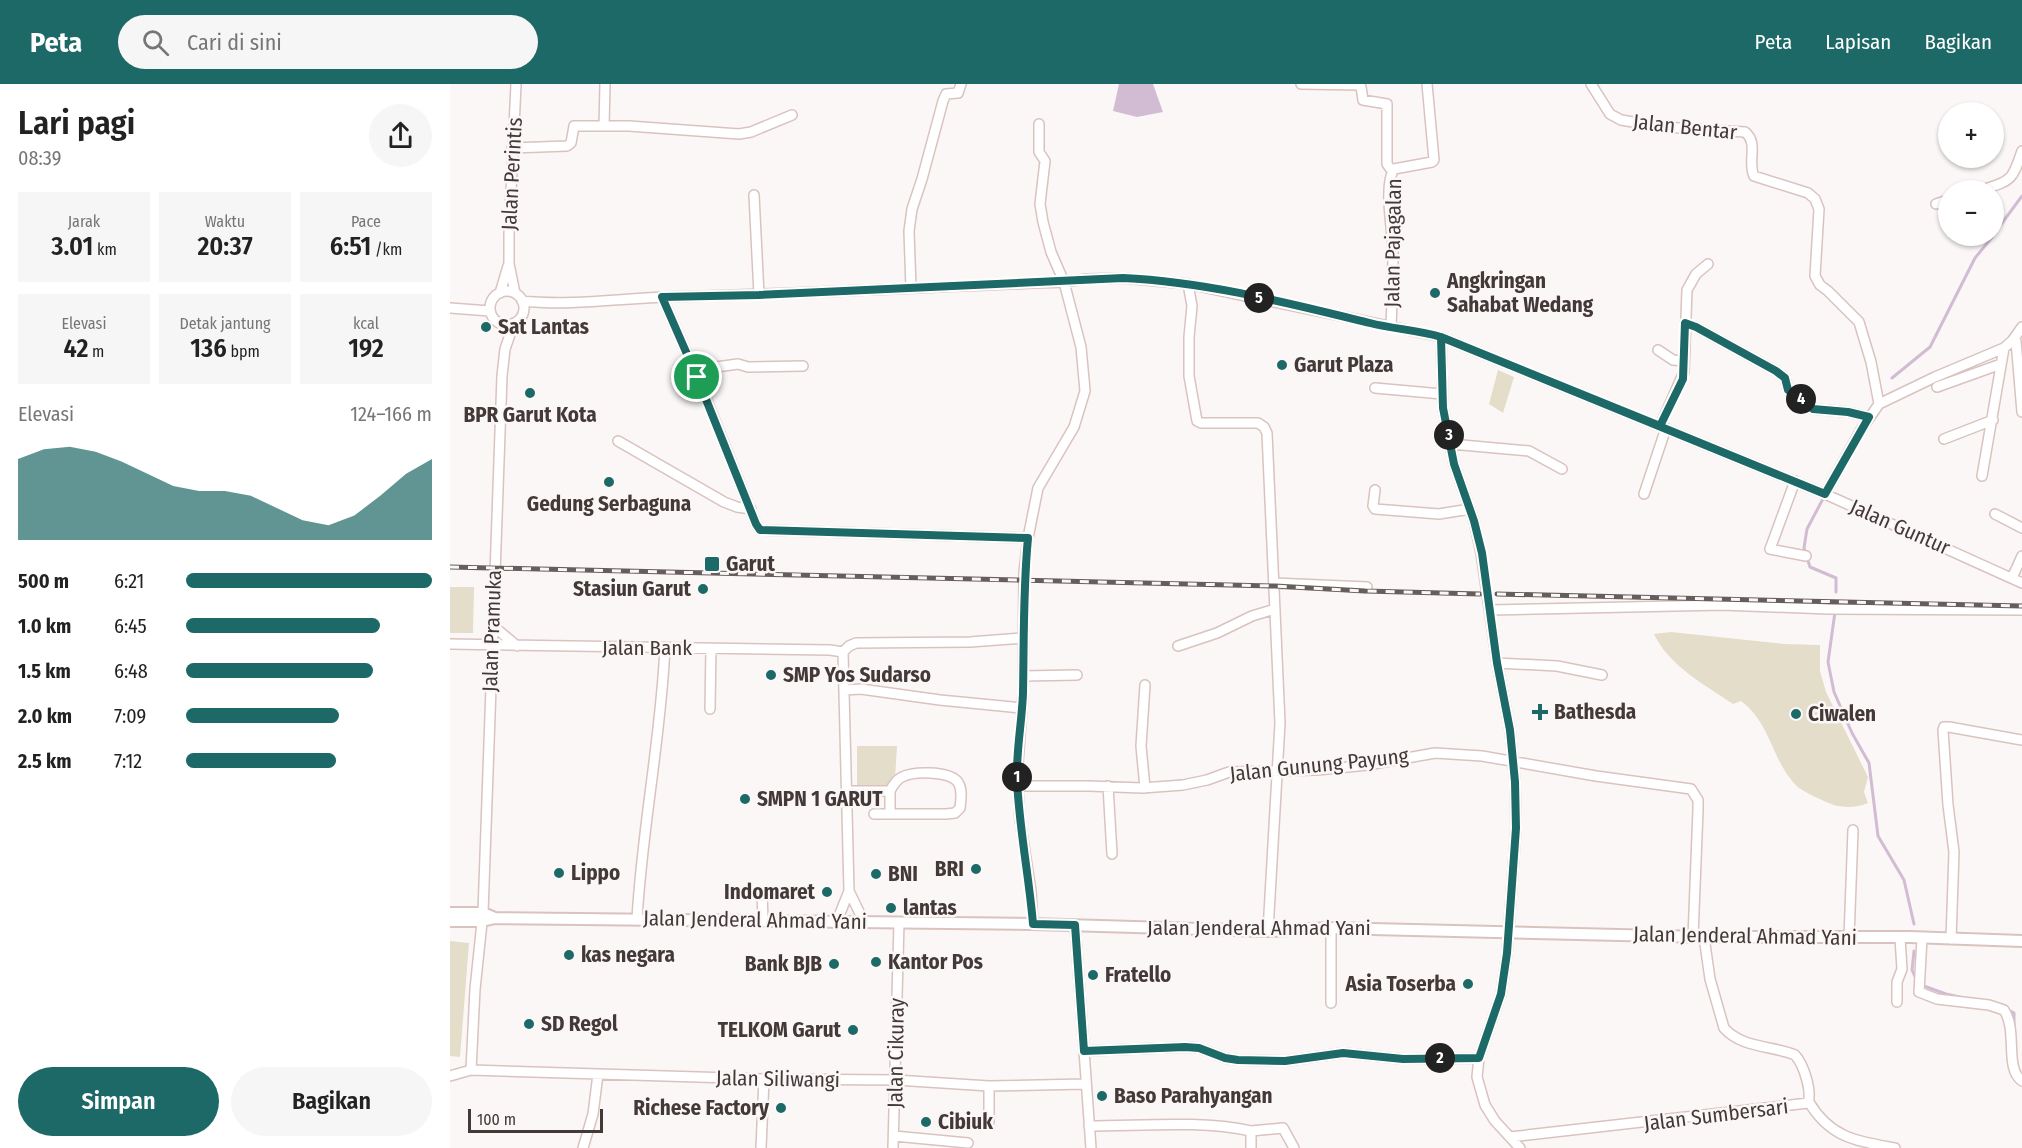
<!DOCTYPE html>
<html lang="id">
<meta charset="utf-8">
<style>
body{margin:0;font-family:"Fira Sans Condensed",sans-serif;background:#f6f6f6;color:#222;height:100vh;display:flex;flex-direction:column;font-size:22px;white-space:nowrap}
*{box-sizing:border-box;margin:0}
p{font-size:20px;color:#767676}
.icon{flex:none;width:33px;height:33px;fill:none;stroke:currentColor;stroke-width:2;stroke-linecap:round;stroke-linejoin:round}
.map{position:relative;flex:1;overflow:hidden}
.sheet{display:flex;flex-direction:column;background:#fff;width:450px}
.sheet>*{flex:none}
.buttons{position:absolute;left:1488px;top:18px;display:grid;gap:12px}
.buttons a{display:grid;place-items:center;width:66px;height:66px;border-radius:50%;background:#fff;box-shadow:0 2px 4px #0004;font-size:30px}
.scale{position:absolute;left:18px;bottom:15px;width:135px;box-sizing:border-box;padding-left:6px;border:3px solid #423938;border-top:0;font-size:16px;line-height:21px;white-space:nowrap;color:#423938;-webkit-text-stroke:4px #fcf7f7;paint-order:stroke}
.pin{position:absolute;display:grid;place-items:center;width:51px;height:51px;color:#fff;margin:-26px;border:3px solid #fff;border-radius:50%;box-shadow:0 2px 6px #0007}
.km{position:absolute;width:30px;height:30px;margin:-15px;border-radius:50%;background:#222;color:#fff;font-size:16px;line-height:30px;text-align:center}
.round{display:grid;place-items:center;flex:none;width:63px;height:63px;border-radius:32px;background:#f6f6f6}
.overview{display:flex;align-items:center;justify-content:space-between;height:102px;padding:0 18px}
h1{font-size:33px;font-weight:600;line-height:45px}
.metrics{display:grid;grid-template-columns:repeat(3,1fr);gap:9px;height:102px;padding:6px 18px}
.metrics div{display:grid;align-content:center;border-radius:0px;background:#f6f6f6;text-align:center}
.metrics b{font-size:26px;font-weight:600}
.metrics small{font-size:16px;font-weight:400}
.metrics p{font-size:16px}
.chart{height:168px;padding:12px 18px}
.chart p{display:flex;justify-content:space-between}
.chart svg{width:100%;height:108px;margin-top:6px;fill:#1d6967;opacity:.7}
.cta{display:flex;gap:12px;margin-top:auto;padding:12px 18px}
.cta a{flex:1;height:69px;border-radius:36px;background:#1d6967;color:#fff;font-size:24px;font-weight:600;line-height:69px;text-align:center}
.cta a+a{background:#f6f6f6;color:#222}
ul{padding:0 18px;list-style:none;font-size:20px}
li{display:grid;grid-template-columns:96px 72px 1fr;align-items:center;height:45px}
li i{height:15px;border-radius:8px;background:#1d6967}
header{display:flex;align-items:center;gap:36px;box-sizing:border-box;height:84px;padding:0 30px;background:#1d6967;color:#fff}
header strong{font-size:28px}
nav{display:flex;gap:33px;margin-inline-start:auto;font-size:21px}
.search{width:420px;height:54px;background:#f6f6f6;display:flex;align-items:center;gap:15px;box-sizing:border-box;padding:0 21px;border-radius:33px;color:#767676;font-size:22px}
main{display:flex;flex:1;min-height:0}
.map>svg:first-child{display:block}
.green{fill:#e3ddc9}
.water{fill:#d2bcd4}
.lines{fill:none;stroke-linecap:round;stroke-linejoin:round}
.stream{stroke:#d2bcd4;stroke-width:3}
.minor-casing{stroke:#d9c3bf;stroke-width:12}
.major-casing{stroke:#d9c3bf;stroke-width:14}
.minor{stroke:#fff;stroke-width:9}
.major{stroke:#fff;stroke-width:10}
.rail-casing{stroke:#665e5d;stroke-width:5}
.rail{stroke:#fcf7f7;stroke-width:3;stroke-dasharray:9;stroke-linecap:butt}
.route-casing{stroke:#fff;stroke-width:12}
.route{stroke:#1d6967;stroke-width:8}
.poi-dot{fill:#1d6967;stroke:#fcf7f7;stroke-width:2}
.labels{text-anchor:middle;stroke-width:5;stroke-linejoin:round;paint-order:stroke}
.street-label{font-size:21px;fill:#423938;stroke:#fcf7f7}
.poi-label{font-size:21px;font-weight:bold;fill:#423938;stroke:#fcf7f7;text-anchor:start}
</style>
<header>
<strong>Peta</strong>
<div class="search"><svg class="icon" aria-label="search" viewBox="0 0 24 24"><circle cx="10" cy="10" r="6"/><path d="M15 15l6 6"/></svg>Cari di sini</div>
<nav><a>Peta</a><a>Lapisan</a><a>Bagikan</a></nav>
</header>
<main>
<section class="sheet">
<div class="overview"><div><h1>Lari pagi</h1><p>08:39</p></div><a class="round"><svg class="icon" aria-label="share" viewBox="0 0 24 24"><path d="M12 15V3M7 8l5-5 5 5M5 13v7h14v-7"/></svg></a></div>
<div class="metrics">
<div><p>Jarak</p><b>3.01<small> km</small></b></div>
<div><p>Waktu</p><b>20:37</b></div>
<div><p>Pace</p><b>6:51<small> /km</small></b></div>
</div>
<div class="metrics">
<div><p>Elevasi</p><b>42<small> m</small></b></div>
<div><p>Detak jantung</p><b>136<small> bpm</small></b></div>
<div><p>kcal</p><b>192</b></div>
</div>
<div class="chart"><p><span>Elevasi</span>124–166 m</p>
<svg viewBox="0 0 160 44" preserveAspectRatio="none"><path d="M0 44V11L10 7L20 6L30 8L40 12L50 17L60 22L70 24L80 24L90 26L100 31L110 36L120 38L130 34L140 26L150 17L160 11V44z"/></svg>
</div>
<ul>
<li><b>500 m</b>6:21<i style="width:100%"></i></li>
<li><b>1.0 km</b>6:45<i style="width:79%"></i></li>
<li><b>1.5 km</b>6:48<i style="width:76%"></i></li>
<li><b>2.0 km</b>7:09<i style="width:62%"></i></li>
<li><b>2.5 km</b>7:12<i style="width:61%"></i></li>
</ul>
<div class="cta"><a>Simpan</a><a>Bagikan</a></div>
</section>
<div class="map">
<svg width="1572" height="1064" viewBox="0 0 1572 1064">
<rect width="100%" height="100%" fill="#fcf7f7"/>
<path class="green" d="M1048 286 1064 293 1053 329 1039 320Z
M0 503H24L23 549H0Z
M1221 548 1334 560 1370 561V587L1376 608 1418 693 1414 708 1418 719C1404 725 1387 724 1374 717 1366 713 1356 709 1349 704 1322 680 1322 640 1291 617L1283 620C1255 601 1219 582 1204 550Z
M407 662H447L445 695 435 702 407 703Z
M0 857 19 859 10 973 0 972Z"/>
<path class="water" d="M669 0H703L713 28 687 33 663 27Z"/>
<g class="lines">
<path class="stream" d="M1544 150 1572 112
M1442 294 1480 263 1525 174 1543 152
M1375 411 1357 445 1354 464 1360 483 1386 494V508
M1385 528 1378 578 1384 608 1402 649 1419 679 1428 752 1454 796 1464 840
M1464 867 1462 886 1467 897
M1471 901 1496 910 1514 914
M1557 926 1564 929V942"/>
<defs>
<path id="minor" d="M851 0 909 1 911 3 913 16 937 20V80L942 87
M1141 0 1160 30 1171 36 1213 43 1295 48C1309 59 1297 78 1304 92L1358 109 1365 115 1369 125 1365 192 1370 201 1378 207 1409 238 1421 278 1429 320
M154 42 155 0
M62 64 117 62 121 59 124 42H179L289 50 301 48 342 31
M1532 106C1562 96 1562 97 1572 67
M304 111 309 211
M1486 120 1498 116
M738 200 742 222 739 253V292L747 337 751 339H808L814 343 817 349 830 639 818 847
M461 204 459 147 462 125 472 95 493 17 496 10 508 9 511 0
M40 224a17 17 0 1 1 34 0a17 17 0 1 1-34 0Z
M50 209 58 182
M65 209 59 180V151L66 0
M212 213 252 304 306 440 310 446 578 454
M72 217C119 222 166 215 213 213 347 210 480 203 614 198L637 195 673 194 738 200 991 253 1375 410 1572 499
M0 224 40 227
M1235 239 1246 243 1326 287 1335 294 1338 306 1346 310 1363 325 1398 328 1419 333
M941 243C942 218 943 193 943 168 943 148 933 102 944 85L982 78 984 76 977 0
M991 253 993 324 1004 380 1024 437 1031 469 1047 579 1060 646 1065 698 1066 744 1057 869 1051 910 1029 974 1027 993 1035 1021 1045 1037 1070 1064
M1566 257 1572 328
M1208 266 1223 276 1234 277
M247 293 259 284 288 280 298 283 353 282
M1487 303 1551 280
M925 304 992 310
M1210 342 1234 288 1237 206 1246 190 1258 180
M1494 355 1543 336
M168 357 274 418 287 423 301 425
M1001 360 1079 367 1112 385
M1532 392 1554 264
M1345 397 1320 465 1356 472
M925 406 923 422 925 425 989 430 1020 425
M1194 410 1216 344
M1375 410 1411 346 1429 320 1485 293 1554 264 1562 257 1572 243
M1545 430 1572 444
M1562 494 1572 472
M824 499 917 503
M1040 526 1272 521 1378 525 1572 526
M42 541 67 562
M0 560 380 566 393 568
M728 562 767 549 802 532 825 525
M393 568 399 562 406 559 520 558 573 554
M1047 579 1107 582 1152 591
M573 592 627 591
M695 601 691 662 695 704
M394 606 411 605 490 616 572 624
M260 625 261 564
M568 702H639L692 704 733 701 757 696 779 688 867 686 918 681 985 669 1032 672 1146 692 1241 705 1248 716V726L1243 853
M658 702 662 770
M396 707H440C443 701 446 696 452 693 464 687 497 687 507 697 513 704 511 716 510 724L505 729 496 730H424
M440 707V730
M399 807 414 838
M312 808 313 837
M187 835C192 744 211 654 215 563
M387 837 399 807 393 568
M583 840 581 807 570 736 567 693 573 611 574 488 578 454 588 404 624 343 635 307 631 263 614 198 601 168 593 138 590 120 595 77 589 68V40
M625 841 641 1064
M1399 854 1403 746
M1472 854 1469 908 1487 915 1539 921 1554 926C1568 947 1554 984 1572 997
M1501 855 1504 768 1498 721 1493 646 1494 643H1499L1572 656
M1447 918V898L1452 885 1450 854
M881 919V844
M634 967 736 963 749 964 775 974 788 976 835 977 893 969 953 975 1029 974
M21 986 25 905 33 829 52 292 55 265 64 239
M0 992 21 986 314 995 446 996 539 1002 635 1000
M1359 1018C1380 1054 1407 1057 1445 1064
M539 1038V1002
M639 1042C691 1042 750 1036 801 1047V1064
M801 1047 833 1044 844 1064
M444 1052 518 1059
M1060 1053 1358 1019C1362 1007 1354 981 1345 971 1322 961 1293 965 1274 944L1260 895 1254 853
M133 1064 143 1030 148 990
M311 1064 314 995
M443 1064 449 838"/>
<path id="major" d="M0 829H33L45 834
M0 837H32L45 834 583 840 818 847 881 844 1254 853H1460L1572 857"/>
</defs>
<use href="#minor" class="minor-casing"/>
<use href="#major" class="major-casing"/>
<use href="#minor" class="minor"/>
<use href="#major" class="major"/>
<defs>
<path id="rail" d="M0 483 825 502 915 507 1030 510
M1047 510 1572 522"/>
</defs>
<use href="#rail" class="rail-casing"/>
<use href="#rail" class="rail"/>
</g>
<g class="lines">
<defs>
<path id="route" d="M247 293 306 440 310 446 578 454C573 506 574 557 573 609 572 638 566 667 567 695 569 744 579 792 583 840L625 841 634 967 735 963 749 964 775 974 788 976 835 977 893 969 953 975 1029 974 1051 910 1057 869 1066 744 1065 698 1060 646 1047 579 1032 469 1024 437 1004 380 993 324 991 253 1375 410 1419 333 1398 328 1363 325 1346 310 1338 306 1335 294 1326 287 1246 243 1235 239 1233 295 1210 342 991 253C968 246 943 245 920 239 838 219 757 198 673 194L309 211 212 213 247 293"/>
</defs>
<use href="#route" class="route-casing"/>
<use href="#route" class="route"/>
</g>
<g class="poi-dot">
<circle cx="985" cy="209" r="6"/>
<circle cx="36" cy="243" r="6"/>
<circle cx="832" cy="281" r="6"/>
<circle cx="80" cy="309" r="6"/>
<circle cx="159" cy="398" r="6"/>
<rect x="254" y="472" width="16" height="16" rx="3"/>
<circle cx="253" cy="505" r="6"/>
<circle cx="321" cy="591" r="6"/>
<path d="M1087 619h6v6h6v6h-6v6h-6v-6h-6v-6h6z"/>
<circle cx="1346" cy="630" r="6"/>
<circle cx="295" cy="715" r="6"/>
<circle cx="526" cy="785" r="6"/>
<circle cx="109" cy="789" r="6"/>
<circle cx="426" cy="790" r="6"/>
<circle cx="377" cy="808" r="6"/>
<circle cx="441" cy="824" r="6"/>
<circle cx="119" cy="871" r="6"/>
<circle cx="426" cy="878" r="6"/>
<circle cx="384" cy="880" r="6"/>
<circle cx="643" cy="891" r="6"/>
<circle cx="1018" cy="900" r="6"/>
<circle cx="79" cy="940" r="6"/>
<circle cx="403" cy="946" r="6"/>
<circle cx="652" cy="1012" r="6"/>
<circle cx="331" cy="1024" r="6"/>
<circle cx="476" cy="1038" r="6"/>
</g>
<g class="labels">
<g class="street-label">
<text transform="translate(1235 43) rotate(6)" y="7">Jalan Bentar</text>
<text transform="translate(62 90) rotate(-87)" y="7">Jalan Perintis</text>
<text transform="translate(943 159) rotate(-89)" y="7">Jalan Pajagalan</text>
<text transform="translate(1450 443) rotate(24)" y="7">Jalan Guntur</text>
<text transform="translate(42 547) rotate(-88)" y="7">Jalan Pramuka</text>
<text x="197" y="571">Jalan Bank</text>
<text transform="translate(869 681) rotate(-6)" y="7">Jalan Gunung Payung</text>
<text transform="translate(305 836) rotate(1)" y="7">Jalan Jenderal Ahmad Yani</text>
<text x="809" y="851">Jalan Jenderal Ahmad Yani</text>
<text transform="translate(1295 852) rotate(1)" y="7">Jalan Jenderal Ahmad Yani</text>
<text transform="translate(446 969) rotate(-89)" y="7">Jalan Cikuray</text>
<text transform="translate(328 995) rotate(1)" y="7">Jalan Siliwangi</text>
<text transform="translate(1266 1031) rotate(-7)" y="7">Jalan Sumbersari</text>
</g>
<g class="poi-label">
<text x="997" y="204">Angkringan<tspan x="997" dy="24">Sahabat Wedang</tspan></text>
<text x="48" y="250">Sat Lantas</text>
<text x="844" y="288">Garut Plaza</text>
<text x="80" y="338" text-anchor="middle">BPR Garut Kota</text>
<text x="159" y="427" text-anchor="middle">Gedung Serbaguna</text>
<text x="276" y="487">Garut</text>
<text x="241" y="512" text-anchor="end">Stasiun Garut</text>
<text x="333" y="598">SMP Yos Sudarso</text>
<text x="1104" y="635">Bathesda</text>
<text x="1358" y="637">Ciwalen</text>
<text x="307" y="722">SMPN 1 GARUT</text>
<text x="514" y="792" text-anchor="end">BRI</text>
<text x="121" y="796">Lippo</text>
<text x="438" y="797">BNI</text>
<text x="365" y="815" text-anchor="end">Indomaret</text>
<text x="453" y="831">lantas</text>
<text x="131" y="878">kas negara</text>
<text x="438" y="885">Kantor Pos</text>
<text x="372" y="887" text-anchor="end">Bank BJB</text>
<text x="655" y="898">Fratello</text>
<text x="1006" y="907" text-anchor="end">Asia Toserba</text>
<text x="91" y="947">SD Regol</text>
<text x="391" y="953" text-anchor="end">TELKOM Garut</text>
<text x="664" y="1019">Baso Parahyangan</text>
<text x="319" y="1031" text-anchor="end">Richese Factory</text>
<text x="488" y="1045">Cibiuk</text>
</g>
</g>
</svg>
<div class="buttons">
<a>+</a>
<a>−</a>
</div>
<div class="scale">100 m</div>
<div class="pin" style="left:247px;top:293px;background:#1e9e55"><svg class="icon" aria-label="arrive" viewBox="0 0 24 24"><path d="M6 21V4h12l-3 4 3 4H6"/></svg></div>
<b class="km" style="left:567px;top:693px">1</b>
<b class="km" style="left:990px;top:974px">2</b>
<b class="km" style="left:999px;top:351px">3</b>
<b class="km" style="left:1351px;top:315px">4</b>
<b class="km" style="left:809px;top:214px">5</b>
</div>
</main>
